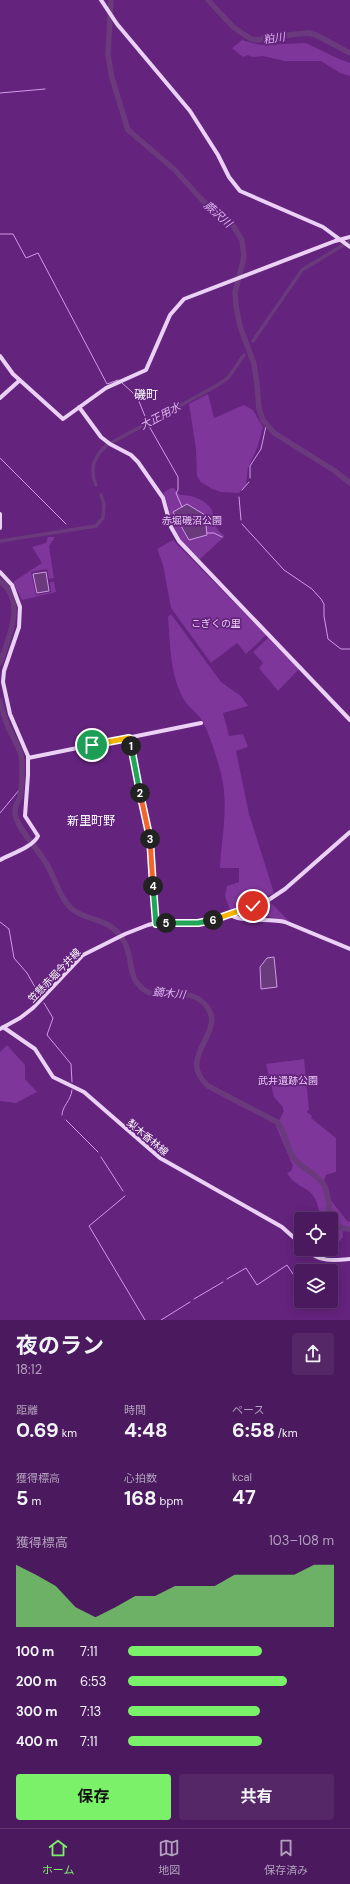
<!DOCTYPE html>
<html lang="ja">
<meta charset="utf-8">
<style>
body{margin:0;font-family:"DM Sans","Noto Sans JP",sans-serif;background:#552767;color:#f1f3f6;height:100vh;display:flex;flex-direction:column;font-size:15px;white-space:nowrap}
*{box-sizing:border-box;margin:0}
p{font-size:13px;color:#b2a1bc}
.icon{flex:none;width:22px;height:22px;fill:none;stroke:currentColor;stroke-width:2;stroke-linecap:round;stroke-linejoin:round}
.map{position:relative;height:1320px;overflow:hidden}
.sheet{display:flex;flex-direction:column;background:#4b1a5e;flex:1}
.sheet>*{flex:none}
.buttons{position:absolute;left:294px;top:1212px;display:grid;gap:8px}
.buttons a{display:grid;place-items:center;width:44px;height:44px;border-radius:4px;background:#4b1a5e;box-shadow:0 2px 10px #0003,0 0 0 1px #623873;font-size:20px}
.pin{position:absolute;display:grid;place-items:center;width:34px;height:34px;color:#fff;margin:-17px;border:2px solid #fff;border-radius:50%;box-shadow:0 1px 4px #0007}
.km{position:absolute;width:20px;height:20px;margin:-10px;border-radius:50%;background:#222;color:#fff;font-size:11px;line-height:20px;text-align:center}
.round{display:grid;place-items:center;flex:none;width:42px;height:42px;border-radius:4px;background:#552767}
.overview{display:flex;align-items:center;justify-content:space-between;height:68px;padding:0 16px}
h1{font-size:22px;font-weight:700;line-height:30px}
.figures{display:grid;grid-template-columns:repeat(3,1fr);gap:6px;height:68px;padding:4px 16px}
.figures div{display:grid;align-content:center}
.figures b{font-size:20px;font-weight:700}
.figures small{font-size:11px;font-weight:400}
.figures p{font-size:11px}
.chart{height:112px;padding:8px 16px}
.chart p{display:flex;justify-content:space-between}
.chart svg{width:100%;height:72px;margin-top:4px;fill:#7bf16a;opacity:.7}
.cta{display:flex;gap:8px;margin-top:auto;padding:8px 16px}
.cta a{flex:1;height:46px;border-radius:4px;background:#7bf16a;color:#111;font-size:16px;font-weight:700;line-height:46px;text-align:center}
.cta a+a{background:#552767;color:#f1f3f6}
ul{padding:0 16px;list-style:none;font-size:13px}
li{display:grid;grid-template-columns:64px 48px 1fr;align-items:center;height:30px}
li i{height:10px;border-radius:5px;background:#7bf16a}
.tab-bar{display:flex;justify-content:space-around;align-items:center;height:56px;border-top:1px solid #623873;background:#4b1a5e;font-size:11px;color:#b2a1bc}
.tab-bar a{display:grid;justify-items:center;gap:2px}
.tab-bar .active{color:#7bf16a}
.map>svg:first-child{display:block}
.green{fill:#7e369a}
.water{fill:#6a3a7d;stroke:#d09be7}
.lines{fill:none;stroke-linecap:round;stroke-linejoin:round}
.stream{stroke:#d09be7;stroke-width:1}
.canal{stroke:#6a3a7d;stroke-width:3.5}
.river{stroke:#6a3a7d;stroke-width:5.5}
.secondary{stroke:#ebd1f5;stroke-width:4}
.split-1-casing{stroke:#fff;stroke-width:8}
.split-2-casing{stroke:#fff;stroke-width:8}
.split-3-casing{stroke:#fff;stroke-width:8}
.split-4-casing{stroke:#fff;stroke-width:8}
.split-5-casing{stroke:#fff;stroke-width:8}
.split-6-casing{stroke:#fff;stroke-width:8}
.split-7-casing{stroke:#fff;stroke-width:8}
.split-1{stroke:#f5b400;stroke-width:5}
.split-2{stroke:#22a559;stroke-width:5}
.split-3{stroke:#f0652b;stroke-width:5}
.split-4{stroke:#f0652b;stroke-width:5}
.split-5{stroke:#22a559;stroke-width:5}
.split-6{stroke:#22a559;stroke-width:5}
.split-7{stroke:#f5b400;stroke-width:5}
.labels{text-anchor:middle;stroke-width:3.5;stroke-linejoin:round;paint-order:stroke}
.park-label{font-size:10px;fill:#e8caf4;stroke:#64237d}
.street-label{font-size:10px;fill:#fff;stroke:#64237d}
.water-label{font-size:11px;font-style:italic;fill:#dcb2ed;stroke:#64237d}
.quarter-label{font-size:12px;fill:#fff;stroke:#64237d}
</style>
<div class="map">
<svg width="350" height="1320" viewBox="0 0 350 1320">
<rect width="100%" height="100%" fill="#64237d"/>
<path class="green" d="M242 40 260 45 306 43 339 59 350 63V76L340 73 321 61H284L263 56 253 57 247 55 243 57 232 48Z
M208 394 214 418 244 405 253 410 263 427 257 448 248 468 246 485 239 493 221 492 212 489 201 482 197 476 196 449 189 404Z
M171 488H174L180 495C190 495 202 498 209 506 217 515 210 526 225 536L200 559C190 553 177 538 173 526 169 515 168 503 163 493Z
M48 537H55L49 546 54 578 49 579 47 569 31 572 36 595 51 592 50 582H54L56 592 22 600 13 582 42 563 32 547 46 543Z
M173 540 266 635 246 654 237 643 211 663 171 608 163 565 157 549Z
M171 614 221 682 241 696 248 706 223 713 229 736 243 734 248 747 236 751 249 814 274 893 257 901 230 910 225 896 227 886 239 882V868H220C222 831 230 803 219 766 215 752 207 726 198 715 192 708 185 704 181 694 170 671 170 643 168 617Z
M268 638 299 669 278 691 259 668 263 663 253 652Z
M270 902 289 921 270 917 238 916Z
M7 1045 25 1065V1079L37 1092 16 1103 0 1101V1052Z
M304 1059 309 1109 307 1112 312 1116 311 1118 336 1138V1172L326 1175 324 1181 328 1187 329 1198 348 1222 350 1221V1227L342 1226 343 1237 336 1245H331V1219H319L314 1213 319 1211C314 1183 298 1192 287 1173L291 1171 293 1166 276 1126 284 1111 282 1106 274 1097 266 1064Z"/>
<path class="water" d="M187 504 205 515 207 535 189 540 173 512Z
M46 572 49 591 37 593 33 574Z
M274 957 277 987 261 989 260 967 267 958Z"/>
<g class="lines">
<path class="stream" d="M0 93 45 89
M0 234H13L26 258 38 253 107 384 118 380
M122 383 132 392 138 399 149 426 178 477V490L176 493 182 507
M0 458 66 524
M250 478V466L261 449 266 426
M242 490 249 482
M239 497 241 520
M242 524 284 570 312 589 321 599 324 604V616L328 639 341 649H350
M207 533H214L222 537
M0 813 20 789
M0 922 9 929 14 958 27 973 40 996
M44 1003 53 1018 47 1035 71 1064 72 1082
M62 1115C62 1106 71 1101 72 1090
M66 1120 98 1152
M101 1157 123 1191
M125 1196 89 1226 145 1320
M327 1271 329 1268
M227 1279 246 1268 257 1285 287 1265 293 1274 301 1276
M194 1299 223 1282
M161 1320 190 1302"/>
<path class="canal" d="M253 341 302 270 350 241
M96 485C89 469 94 456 107 445L216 386 228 378 244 355
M0 541 96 526 103 518 104 504 101 495"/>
<path class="river" d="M111 0 108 55 112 78 128 130 174 169 203 201 230 221 242 240 244 257 235 292 236 306 240 326 254 364 257 384 259 409 263 420 274 433 335 471 350 483
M208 0 233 27 251 39 259 40 267 37 308 33 316 35 350 53
M0 581C27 600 8 639 0 663
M0 701C2 709 4 717 7 724 11 735 18 744 21 755 23 763 22 788 20 797 18 802 15 806 15 811 14 825 37 848 44 860 55 875 58 897 72 909 85 920 107 919 118 933 121 937 126 943 127 948 133 965 128 976 143 989 159 1003 190 983 207 1007 227 1032 175 1057 208 1086L277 1122C287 1133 286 1150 296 1161 304 1169 317 1174 324 1185 334 1202 321 1229 350 1229"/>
<path class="secondary" d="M101 0 117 24 190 111 218 155 229 177 240 191 323 227 350 247
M0 356 13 374 63 419 106 388 146 370 170 315 184 299 335 241 350 237
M0 398 20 380
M79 407 101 437 110 444 131 455 138 462 163 498 171 527 179 541 350 720
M0 514V528
M0 572 12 585 20 607 19 627 4 671 3 682 10 714 28 756V775L25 816 38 836C33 847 11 854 0 860
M129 738 150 838 156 923
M28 758 201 723
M230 914C239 923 271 918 285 922L350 949
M3 1027 35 1049 53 1077 84 1092 160 1158 282 1227 301 1244
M0 1029 20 1018 33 1008 83 955 125 934 148 925 156 923 205 922 267 901 285 889 350 832
M306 1249C319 1262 332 1261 350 1259"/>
</g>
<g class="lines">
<defs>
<path id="split-1" d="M92 745 129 738 131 746"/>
<path id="split-2" d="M131 746 140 793"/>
<path id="split-3" d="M140 793 150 839"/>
<path id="split-4" d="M150 839 153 886"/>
<path id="split-5" d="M153 886 156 924 166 923"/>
<path id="split-6" d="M166 923H198L213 920"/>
<path id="split-7" d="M213 920 253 906"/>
</defs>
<use href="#split-1" class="split-1-casing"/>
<use href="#split-2" class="split-2-casing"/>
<use href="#split-3" class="split-3-casing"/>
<use href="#split-4" class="split-4-casing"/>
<use href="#split-5" class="split-5-casing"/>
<use href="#split-6" class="split-6-casing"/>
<use href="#split-7" class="split-7-casing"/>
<use href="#split-1" class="split-1"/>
<use href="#split-2" class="split-2"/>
<use href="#split-3" class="split-3"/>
<use href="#split-4" class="split-4"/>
<use href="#split-5" class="split-5"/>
<use href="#split-6" class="split-6"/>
<use href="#split-7" class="split-7"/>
</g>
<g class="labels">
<g class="park-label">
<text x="192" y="524">赤堀磯沼公園</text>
<text x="216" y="627">こぎくの里</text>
<text x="288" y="1084">武井遺跡公園</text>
</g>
<g class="street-label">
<text transform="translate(54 975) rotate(-46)" y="4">笠懸赤堀今井線</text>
<text transform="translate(148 1137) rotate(40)" y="4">梨木香林線</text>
</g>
<g class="water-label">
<text transform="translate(274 38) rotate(-8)" y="4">粕川</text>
<text transform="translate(218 214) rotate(41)" y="4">蕨沢川</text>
<text transform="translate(160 416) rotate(-28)" y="4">大正用水</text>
<text transform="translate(169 993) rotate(6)" y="4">鏑木川</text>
</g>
<g class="quarter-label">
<text x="146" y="399">磯町</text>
<text x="91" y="825">新里町野</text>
</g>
</g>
</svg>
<div class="buttons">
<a><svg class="icon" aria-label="locate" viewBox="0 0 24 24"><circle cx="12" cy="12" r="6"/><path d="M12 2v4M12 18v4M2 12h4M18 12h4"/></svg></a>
<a><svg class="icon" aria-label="layers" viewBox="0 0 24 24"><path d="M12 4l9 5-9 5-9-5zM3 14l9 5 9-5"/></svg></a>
</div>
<div class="pin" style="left:92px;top:745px;background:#1e9e55"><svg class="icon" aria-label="arrive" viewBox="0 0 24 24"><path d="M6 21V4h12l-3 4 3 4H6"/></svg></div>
<div class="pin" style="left:253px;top:906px;background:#d93025"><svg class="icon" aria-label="check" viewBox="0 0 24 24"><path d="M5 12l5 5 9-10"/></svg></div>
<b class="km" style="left:131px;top:746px">1</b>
<b class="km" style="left:140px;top:793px">2</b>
<b class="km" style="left:150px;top:839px">3</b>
<b class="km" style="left:153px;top:886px">4</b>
<b class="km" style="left:166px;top:923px">5</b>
<b class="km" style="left:213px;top:920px">6</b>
</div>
<section class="sheet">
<div class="overview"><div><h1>夜のラン</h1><p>18:12</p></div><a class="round"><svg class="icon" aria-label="share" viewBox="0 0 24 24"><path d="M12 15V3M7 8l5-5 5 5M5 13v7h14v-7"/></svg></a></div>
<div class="figures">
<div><p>距離</p><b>0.69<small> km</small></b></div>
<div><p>時間</p><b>4:48</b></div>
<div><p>ペース</p><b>6:58<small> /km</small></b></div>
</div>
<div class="figures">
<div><p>獲得標高</p><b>5<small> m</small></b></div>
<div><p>心拍数</p><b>168<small> bpm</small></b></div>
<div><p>kcal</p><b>47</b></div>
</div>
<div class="chart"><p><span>獲得標高</span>103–108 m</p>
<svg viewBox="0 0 160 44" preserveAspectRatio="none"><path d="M0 44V6L10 12L20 19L30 32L40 38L50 32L60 25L70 25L80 19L90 19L100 19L110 12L120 12L130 12L140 12L150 6L160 6V44z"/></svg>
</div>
<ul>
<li><b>100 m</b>7:11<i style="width:65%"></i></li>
<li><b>200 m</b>6:53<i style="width:77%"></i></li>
<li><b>300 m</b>7:13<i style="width:64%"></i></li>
<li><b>400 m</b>7:11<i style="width:65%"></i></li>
</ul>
<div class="cta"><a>保存</a><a>共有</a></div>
</section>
<nav class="tab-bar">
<a class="active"><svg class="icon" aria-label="home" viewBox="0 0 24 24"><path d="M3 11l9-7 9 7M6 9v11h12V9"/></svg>ホーム</a>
<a><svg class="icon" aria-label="map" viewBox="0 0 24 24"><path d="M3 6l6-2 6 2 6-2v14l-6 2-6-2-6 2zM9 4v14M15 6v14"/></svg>地図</a>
<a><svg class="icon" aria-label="saved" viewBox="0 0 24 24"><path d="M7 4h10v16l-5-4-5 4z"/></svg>保存済み</a>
</nav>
